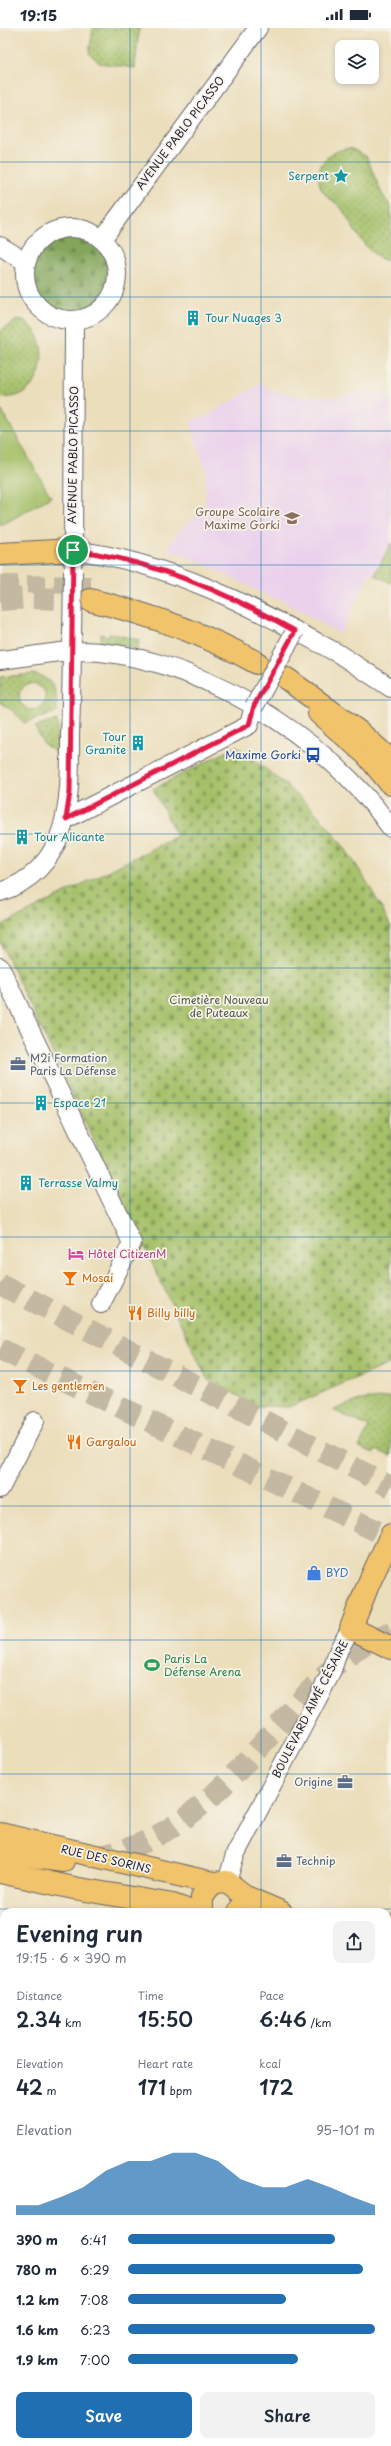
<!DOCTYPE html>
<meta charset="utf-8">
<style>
body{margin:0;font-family:"Playpen Sans",sans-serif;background:#f2f2f3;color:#1f2937;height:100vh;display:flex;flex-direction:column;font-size:15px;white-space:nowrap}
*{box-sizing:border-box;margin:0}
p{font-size:13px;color:#747a83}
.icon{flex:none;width:22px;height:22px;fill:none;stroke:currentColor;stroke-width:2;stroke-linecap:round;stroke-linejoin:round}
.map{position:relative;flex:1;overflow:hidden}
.side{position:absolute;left:0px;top:1880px;width:391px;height:538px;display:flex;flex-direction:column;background:#fff;border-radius:12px 12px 0 0;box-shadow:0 2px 6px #0003}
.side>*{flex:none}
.controls{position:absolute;left:335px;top:12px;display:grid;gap:8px}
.controls a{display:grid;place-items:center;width:44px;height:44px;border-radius:8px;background:#fff;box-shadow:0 2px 6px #0003;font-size:20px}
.pin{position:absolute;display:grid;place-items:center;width:34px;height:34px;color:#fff;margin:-17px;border:2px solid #fff;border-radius:50%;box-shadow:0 1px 4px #0007}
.round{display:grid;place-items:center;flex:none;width:42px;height:42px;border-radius:8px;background:#f2f2f3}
.overview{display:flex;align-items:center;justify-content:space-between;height:68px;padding:0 16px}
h1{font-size:22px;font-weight:600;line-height:30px}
.stats{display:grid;grid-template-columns:repeat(3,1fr);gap:6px;height:68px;padding:4px 16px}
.stats div{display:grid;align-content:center}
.stats b{font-size:20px;font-weight:600}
.stats small{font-size:11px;font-weight:400}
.stats p{font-size:11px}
.chart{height:112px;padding:8px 16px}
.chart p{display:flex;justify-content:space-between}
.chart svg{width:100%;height:72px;margin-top:4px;fill:#1f6fb2;opacity:.7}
.cta{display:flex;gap:8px;margin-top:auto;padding:8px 16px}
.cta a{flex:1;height:46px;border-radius:8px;background:#1f6fb2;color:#fff;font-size:16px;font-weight:600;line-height:46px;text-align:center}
.cta a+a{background:#f2f2f3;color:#1f2937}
ul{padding:0 16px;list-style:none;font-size:13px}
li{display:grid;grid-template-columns:64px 48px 1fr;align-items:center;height:30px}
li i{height:10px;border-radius:5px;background:#1f6fb2}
.status{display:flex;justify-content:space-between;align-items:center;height:28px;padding:0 20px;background:#fff;direction:ltr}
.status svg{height:11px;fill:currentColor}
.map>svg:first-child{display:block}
.built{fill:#ead1ec}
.industrial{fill:#cabfd6}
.green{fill:url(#green-dots);stroke:#637152;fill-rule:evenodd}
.forest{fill:url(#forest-firs);stroke:#52644c}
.cemetery{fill:url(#cemetery-stones);stroke:#637152}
.pitch{fill:#a4c068;stroke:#637152}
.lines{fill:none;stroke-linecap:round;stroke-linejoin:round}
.minor-tunnel{stroke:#c3b8a1;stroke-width:18;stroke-dasharray:18 9;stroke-linecap:butt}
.major-tunnel{stroke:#c3b8a1;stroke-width:22;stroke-dasharray:22 11;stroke-linecap:butt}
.highway-tunnel{stroke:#c3b8a1;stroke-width:22;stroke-dasharray:22 11;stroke-linecap:butt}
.minor-casing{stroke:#686468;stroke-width:20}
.major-casing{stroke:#686468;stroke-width:24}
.highway-casing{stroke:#686468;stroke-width:24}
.minor{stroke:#fff;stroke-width:18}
.major{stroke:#f1c36a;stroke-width:22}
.highway{stroke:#f1c36a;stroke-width:22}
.rail{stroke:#22223b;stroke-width:3}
.minor-bridge-casing{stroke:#686468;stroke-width:20;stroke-linecap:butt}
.minor-bridge{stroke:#fff;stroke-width:18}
.route-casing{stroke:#fff;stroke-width:8}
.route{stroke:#e11d48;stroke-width:5}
.grid{fill:none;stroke:#1f6fb2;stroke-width:1;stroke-opacity:0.55}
.labels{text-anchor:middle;stroke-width:3.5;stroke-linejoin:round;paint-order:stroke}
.street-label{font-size:11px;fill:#22223b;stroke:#f7f3e8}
.culture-label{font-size:11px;fill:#0d838f;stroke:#f7f3e8;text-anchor:start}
.education-label{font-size:11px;fill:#785e54;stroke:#f7f3e8;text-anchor:end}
.transit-label{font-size:11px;fill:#164399;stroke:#f7f3e8;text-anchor:end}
.park-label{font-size:11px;fill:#50594b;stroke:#f7f3e8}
.service-label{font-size:11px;fill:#4e5e75;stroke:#f7f3e8;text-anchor:start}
.hotel-label{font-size:11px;fill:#b23c85;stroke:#f7f3e8;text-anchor:start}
.food-label{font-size:11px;fill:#c56008;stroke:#f7f3e8;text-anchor:start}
.shop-label{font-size:11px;fill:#366cbe;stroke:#f7f3e8;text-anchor:start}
.leisure-label{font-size:11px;fill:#27864d;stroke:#f7f3e8;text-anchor:start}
</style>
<div class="status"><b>19:15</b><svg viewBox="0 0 49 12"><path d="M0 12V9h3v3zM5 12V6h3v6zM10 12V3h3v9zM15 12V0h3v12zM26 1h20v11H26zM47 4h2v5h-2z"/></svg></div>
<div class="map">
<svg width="391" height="2418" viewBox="0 0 391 2418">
<defs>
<pattern id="green-dots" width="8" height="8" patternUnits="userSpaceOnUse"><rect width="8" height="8" fill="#a4c068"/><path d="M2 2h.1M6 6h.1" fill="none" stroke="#859c57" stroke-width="1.8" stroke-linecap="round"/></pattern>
<pattern id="forest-firs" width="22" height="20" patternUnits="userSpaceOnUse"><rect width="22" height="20" fill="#83a65c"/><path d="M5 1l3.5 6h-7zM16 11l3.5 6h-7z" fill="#6b874d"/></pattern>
<pattern id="cemetery-stones" width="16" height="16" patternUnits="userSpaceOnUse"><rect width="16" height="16" fill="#a4c068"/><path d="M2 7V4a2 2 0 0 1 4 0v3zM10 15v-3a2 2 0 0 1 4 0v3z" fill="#859c57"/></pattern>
</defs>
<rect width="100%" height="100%" fill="#f7f3e8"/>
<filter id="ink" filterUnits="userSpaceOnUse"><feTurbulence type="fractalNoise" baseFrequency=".025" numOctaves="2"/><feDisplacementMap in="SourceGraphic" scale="8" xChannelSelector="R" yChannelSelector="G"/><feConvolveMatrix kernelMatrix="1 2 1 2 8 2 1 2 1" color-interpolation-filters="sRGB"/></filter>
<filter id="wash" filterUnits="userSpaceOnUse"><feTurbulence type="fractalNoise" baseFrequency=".012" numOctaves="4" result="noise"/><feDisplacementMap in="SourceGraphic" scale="16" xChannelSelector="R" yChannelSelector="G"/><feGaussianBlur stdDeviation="0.9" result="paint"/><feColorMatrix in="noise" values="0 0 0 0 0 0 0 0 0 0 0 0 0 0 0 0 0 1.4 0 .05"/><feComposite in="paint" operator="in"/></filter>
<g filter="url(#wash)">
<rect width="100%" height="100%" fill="#ebdebb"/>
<path class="built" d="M260 356 273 363 302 369H336L370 363H382L391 367 388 373 391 375V430L389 434 391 436V555L370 545 340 606 280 571 272 570 192 530 168 522 177 505 205 480 206 444 192 399 193 392 198 389 202 391Z"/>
<path class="industrial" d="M0 1931 4 1932V2084L0 2083Z
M387 2000 391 2001V2142L387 2141Z
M4 2252V2349L0 2350V2253Z"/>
<path class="green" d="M93 0H139L135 40 99 35 89 25Z
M350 120 366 128 382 166 391 179V232C370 236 351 195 342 181 337 174 329 172 324 165 309 143 326 122 350 120Z
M17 292C53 294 52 376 0 369V303Z
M109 605 139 612 137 621 113 615 106 620 100 619 101 606 108 608Z
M34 646C56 651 57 665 57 684L24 695 13 683 0 674V649ZM34 655 44 662 46 671 39 681 29 682 20 675 19 665 25 657Z
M57 692V726L43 715 35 699Z
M391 1369V1428L376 1422 374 1425 359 1419 369 1399 333 1382 360 1372Z
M61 2414H138L140 2418H63Z"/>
<path class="forest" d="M31 246a39 39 0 1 1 78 0a39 39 0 1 1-78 0Z"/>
<path class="cemetery" d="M237 718C269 744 304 769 330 801 352 827 377 869 391 899V1335L289 1379 257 1378 207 1351 0 914V898L177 808 153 761Z"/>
<path class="pitch" d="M2 383 51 469 0 498V384Z
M391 515V555L375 547Z"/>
</g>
<g filter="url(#ink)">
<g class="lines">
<path class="minor-tunnel" d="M0 556 91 557"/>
<path class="major-tunnel" d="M0 572 29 570 90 572"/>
<path class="highway-tunnel" d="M0 1256 391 1459
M0 1321 391 1510
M94 1829C182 1816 238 1743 294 1680 322 1649 351 1619 391 1604"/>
<defs>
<path id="minor" d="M25 246a46 46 0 1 1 92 0a46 46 0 1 1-92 0Z
M103 210 258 0
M0 218 26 234
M73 522C170 534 255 580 339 626
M73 534 74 293
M342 628 391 660
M0 632C24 630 49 624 72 623 187 620 327 708 391 800
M66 791 249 697 254 679
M0 864C72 840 70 770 70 708 71 676 72 645 72 613
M0 939 132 1215 101 1276
M0 1461 35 1393
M227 1854 235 1827 331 1645 339 1621 351 1600"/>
<path id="major" d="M0 526 73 522
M90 572C149 586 204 605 257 635
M319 685 367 727 391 756
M391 1507 368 1557 351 1600 391 1620
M0 1806 213 1855
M0 1844 74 1860 173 1877 192 1884
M246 1869 281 1884
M202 1884V1869L213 1855 227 1854 246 1869 239 1884
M387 1897 391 1898"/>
<path id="highway" d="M287 651 359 704 391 733
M0 1824 63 1833"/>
</defs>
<use href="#minor" class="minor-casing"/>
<use href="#major" class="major-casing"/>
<use href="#highway" class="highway-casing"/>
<use href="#minor" class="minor"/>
<use href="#major" class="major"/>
<use href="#highway" class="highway"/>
<path class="rail" d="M0 1944H4
M0 1955 4 1956
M0 1983 4 1984
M0 1991H4
M387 2002 391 2003
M0 2009 4 2010
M387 2010 391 2011
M0 2026H4
M387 2038 391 2039
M387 2046 391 2047
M387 2074 391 2075
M387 2082 391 2083"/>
<defs>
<path id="minor-bridge" d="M72 608 73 543
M254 679 295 603"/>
</defs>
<use href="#minor-bridge" class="minor-bridge-casing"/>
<use href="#minor-bridge" class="minor-bridge"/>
</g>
</g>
<g class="lines" filter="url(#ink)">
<defs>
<path id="route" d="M73 522C152 532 226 564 295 603L254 678 249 697 66 791 70 764Z"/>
</defs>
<use href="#route" class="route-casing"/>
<use href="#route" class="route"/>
</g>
<path class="grid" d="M130 0V1884M261 0V1884M0 134H391M0 269H391M0 403H391M0 537H391M0 672H391M0 806H391M0 940H391M0 1075H391M0 1209H391M0 1343H391M0 1478H391M0 1612H391M0 1746H391M0 1881H391M0 2015H4M387 2015H391M0 2149H4M387 2149H391M0 2284H4M387 2284H391M130 2414V2418M261 2414V2418"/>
<defs>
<symbol id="sight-bare" viewBox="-9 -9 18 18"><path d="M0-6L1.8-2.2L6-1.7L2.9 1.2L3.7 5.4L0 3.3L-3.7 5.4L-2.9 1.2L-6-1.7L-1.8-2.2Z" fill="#0f9aa8" stroke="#f7f3e8" stroke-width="2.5" paint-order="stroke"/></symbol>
<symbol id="building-bare" viewBox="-9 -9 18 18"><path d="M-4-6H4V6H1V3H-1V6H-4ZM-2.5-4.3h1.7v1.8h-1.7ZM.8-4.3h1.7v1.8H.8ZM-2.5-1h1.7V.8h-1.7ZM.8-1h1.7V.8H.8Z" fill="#0f9aa8" stroke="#f7f3e8" stroke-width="2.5" paint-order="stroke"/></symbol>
<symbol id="school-bare" viewBox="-9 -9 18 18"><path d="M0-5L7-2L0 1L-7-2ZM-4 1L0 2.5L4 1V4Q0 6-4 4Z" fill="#8d6e63" stroke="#f7f3e8" stroke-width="2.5" paint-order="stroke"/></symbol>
<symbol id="bus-bare" viewBox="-9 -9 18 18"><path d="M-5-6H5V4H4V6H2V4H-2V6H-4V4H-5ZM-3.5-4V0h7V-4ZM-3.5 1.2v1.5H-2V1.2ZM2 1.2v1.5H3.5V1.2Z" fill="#1a4fb4" stroke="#f7f3e8" stroke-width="2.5" paint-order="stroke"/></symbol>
<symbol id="office-bare" viewBox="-9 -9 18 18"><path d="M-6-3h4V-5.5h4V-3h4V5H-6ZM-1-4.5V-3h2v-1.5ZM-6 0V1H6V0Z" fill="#5c6f8a" stroke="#f7f3e8" stroke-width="2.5" paint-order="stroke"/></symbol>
<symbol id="hotel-bare" viewBox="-9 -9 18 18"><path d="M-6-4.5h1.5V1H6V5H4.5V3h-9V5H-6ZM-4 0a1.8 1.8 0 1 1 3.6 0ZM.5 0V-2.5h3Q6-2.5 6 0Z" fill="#d1479c" stroke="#f7f3e8" stroke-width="2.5" paint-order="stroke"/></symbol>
<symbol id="bar-bare" viewBox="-9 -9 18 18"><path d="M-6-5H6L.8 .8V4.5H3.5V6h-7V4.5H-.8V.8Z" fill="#e8710a" stroke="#f7f3e8" stroke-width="2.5" paint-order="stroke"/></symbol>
<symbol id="restaurant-bare" viewBox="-9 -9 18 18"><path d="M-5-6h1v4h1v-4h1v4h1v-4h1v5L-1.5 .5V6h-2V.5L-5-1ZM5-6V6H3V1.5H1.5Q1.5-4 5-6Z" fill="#e8710a" stroke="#f7f3e8" stroke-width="2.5" paint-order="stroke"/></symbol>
<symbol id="shop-bare" viewBox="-9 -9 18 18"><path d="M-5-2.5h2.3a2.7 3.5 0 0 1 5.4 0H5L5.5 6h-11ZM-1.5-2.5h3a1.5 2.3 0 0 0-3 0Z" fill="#3f7fe0" stroke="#f7f3e8" stroke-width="2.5" paint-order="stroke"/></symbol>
<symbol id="stadium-bare" viewBox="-9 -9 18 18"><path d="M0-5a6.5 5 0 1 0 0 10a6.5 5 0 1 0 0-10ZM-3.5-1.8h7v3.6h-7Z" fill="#2e9e5b" stroke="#f7f3e8" stroke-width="2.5" paint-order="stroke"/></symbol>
</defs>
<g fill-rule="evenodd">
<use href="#sight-bare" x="330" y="137" width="22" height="22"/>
<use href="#building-bare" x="182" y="279" width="22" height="22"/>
<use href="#school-bare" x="281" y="479" width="22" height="22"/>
<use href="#building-bare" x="127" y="704" width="22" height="22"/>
<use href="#bus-bare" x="302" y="716" width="22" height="22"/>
<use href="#building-bare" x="11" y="798" width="22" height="22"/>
<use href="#office-bare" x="7" y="1025" width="22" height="22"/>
<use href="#building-bare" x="30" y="1064" width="22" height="22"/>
<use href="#building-bare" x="15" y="1144" width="22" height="22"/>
<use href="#hotel-bare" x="65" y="1215" width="22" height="22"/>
<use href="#bar-bare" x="59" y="1239" width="22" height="22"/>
<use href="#restaurant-bare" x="124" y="1274" width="22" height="22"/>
<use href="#bar-bare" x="9" y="1347" width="22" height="22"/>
<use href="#restaurant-bare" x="63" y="1403" width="22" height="22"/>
<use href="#shop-bare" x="303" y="1534" width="22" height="22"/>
<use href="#stadium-bare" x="141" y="1626" width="22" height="22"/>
<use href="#office-bare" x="334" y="1743" width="22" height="22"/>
<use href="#office-bare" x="273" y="1822" width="22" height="22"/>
</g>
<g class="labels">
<g class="street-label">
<text transform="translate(180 105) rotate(-53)" y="4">AVENUE PABLO PICASSO</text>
<text transform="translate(73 427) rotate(-89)" y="4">AVENUE PABLO PICASSO</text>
<text transform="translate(310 1681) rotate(-63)" y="4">BOULEVARD AIMÉ CÉSAIRE</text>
<text transform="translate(106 1831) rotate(13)" y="4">RUE DES SORINS</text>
</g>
<g class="culture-label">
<text x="329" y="152" text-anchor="end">Serpent</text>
<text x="205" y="294">Tour Nuages 3</text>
<text x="126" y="713" text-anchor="end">Tour<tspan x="126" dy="13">Granite</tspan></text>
<text x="34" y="813">Tour Alicante</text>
<text x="53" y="1079">Espace 21</text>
<text x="38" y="1159">Terrasse Valmy</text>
</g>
<g class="education-label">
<text x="280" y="488">Groupe Scolaire<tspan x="280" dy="13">Maxime Gorki</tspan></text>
</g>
<g class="transit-label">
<text x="301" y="731">Maxime Gorki</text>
</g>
<g class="park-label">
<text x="219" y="976">Cimetière Nouveau<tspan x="219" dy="13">de Puteaux</tspan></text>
</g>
<g class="service-label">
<text x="30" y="1034">M2i Formation<tspan x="30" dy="13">Paris La Défense</tspan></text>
<text x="333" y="1758" text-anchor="end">Origine</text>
<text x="296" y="1837">Technip</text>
</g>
<g class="hotel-label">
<text x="88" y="1230">Hôtel CitizenM</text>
</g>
<g class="food-label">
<text x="82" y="1254">Mosai</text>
<text x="147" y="1289">Billy billy</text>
<text x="32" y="1362">Les gentlemen</text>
<text x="86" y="1418">Gargalou</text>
</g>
<g class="shop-label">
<text x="326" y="1549">BYD</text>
</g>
<g class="leisure-label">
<text x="164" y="1635">Paris La<tspan x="164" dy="13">Défense Arena</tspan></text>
</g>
</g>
</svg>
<div class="controls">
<a><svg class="icon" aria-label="layers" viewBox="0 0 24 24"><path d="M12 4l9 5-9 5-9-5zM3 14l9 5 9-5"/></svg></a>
</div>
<div class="pin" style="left:73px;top:522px;background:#1e9e55"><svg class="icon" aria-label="arrive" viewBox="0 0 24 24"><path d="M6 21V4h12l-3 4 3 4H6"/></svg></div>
<section class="side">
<div class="overview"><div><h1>Evening run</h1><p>19:15 · 6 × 390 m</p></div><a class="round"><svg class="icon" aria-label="share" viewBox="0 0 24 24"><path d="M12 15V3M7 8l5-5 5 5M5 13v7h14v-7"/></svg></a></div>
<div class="stats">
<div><p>Distance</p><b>2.34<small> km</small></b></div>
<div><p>Time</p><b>15:50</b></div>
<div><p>Pace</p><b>6:46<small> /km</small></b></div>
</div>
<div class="stats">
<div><p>Elevation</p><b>42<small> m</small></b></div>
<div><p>Heart rate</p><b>171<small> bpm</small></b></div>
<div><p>kcal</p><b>172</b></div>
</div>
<div class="chart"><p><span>Elevation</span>95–101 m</p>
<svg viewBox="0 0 160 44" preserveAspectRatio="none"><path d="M0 44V38L10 38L20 33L30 27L40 17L50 11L60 11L70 6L80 6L90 11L100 22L110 27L120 27L130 22L140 27L150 33L160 38V44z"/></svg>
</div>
<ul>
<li><b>390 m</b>6:41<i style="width:84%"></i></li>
<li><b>780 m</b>6:29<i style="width:95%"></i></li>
<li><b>1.2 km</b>7:08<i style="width:64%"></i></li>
<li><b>1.6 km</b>6:23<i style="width:100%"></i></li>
<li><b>1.9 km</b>7:00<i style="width:69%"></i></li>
</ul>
<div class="cta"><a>Save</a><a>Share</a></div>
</section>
</div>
